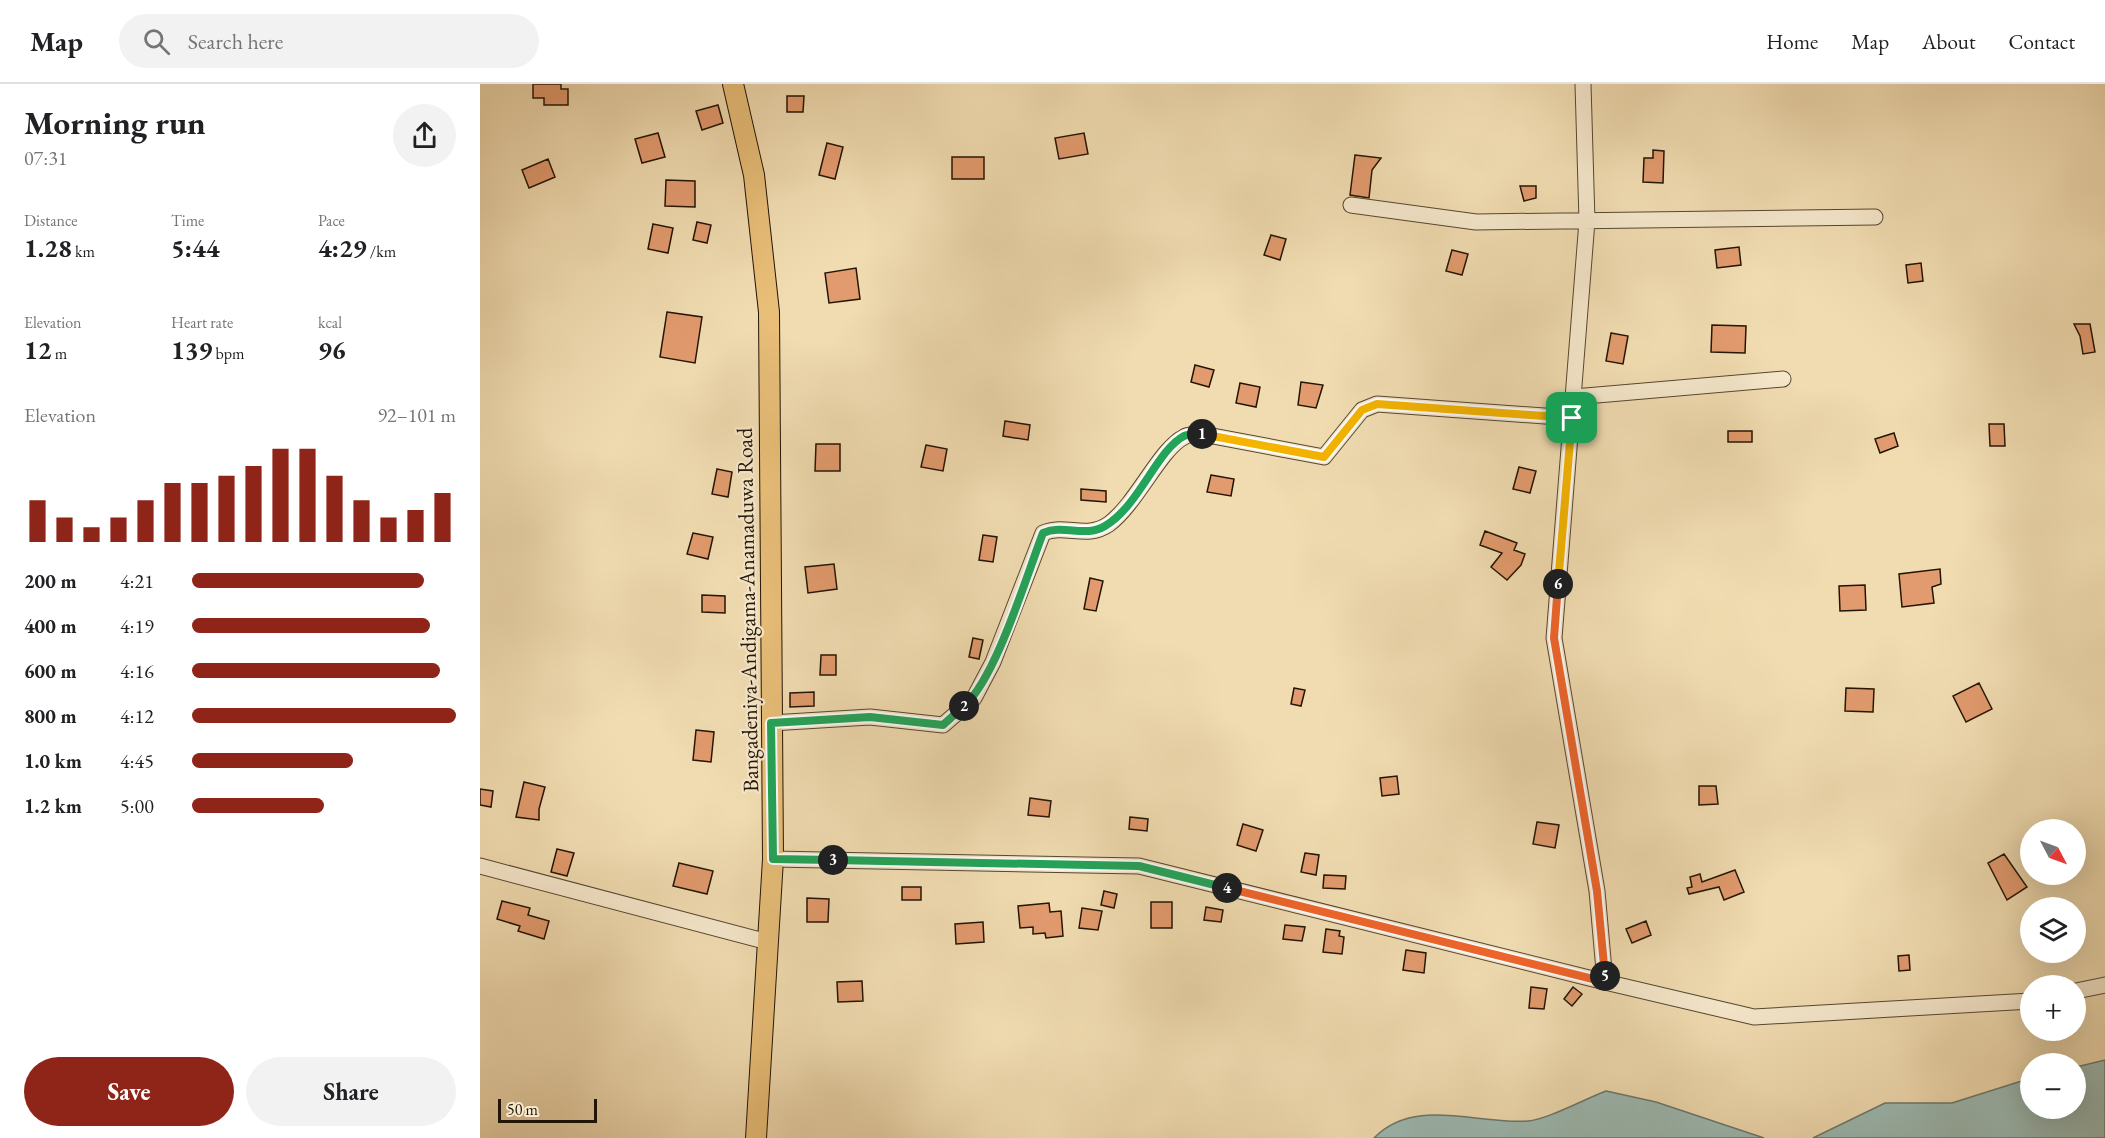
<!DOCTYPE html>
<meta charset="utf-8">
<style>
body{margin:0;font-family:"EB Garamond",serif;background:#f2f2f2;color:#202124;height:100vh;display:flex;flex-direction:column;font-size:22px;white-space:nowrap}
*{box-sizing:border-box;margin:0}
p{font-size:20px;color:#757577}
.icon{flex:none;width:33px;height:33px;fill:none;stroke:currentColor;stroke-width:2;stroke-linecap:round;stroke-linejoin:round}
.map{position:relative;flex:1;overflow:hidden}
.side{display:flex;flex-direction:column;background:#fff;width:480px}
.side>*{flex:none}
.needle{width:39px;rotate:131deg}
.tools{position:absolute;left:1540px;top:735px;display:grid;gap:12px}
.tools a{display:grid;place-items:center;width:66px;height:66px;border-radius:50%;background:#fff;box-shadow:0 6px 24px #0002;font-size:30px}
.scale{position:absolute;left:18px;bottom:15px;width:99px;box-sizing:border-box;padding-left:6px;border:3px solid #231505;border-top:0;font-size:16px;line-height:21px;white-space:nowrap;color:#231505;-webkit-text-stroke:4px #f6e8cc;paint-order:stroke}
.pin{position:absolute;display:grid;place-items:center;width:51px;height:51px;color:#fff;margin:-26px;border-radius:12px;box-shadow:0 3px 9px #0006}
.km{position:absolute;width:30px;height:30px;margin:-15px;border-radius:50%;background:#222;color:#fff;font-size:16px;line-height:30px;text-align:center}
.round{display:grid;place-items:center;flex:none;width:63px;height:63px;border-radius:32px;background:#f2f2f2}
.head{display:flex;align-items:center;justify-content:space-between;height:102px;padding:0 24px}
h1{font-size:33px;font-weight:700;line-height:45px}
.metrics{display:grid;grid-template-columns:repeat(3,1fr);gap:9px;height:102px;padding:6px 24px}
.metrics div{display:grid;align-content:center}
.metrics b{font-size:26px;font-weight:700}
.metrics small{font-size:16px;font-weight:400}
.metrics p{font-size:16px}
.chart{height:168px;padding:12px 24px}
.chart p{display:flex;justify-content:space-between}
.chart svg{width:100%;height:108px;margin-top:6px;stroke:#8f2418;stroke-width:6}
.button{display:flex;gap:12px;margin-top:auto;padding:12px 24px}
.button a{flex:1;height:69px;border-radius:36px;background:#8f2418;color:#fff;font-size:24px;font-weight:700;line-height:69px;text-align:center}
.button a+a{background:#f2f2f2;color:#202124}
ul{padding:0 24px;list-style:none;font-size:20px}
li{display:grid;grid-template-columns:96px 72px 1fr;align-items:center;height:45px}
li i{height:15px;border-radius:8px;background:#8f2418}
header{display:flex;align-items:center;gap:36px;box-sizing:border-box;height:84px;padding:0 30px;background:#fff;border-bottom:2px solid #e0e0e0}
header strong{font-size:28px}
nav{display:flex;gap:33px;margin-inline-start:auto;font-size:21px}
.search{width:420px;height:54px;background:#f2f2f2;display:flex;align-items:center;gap:15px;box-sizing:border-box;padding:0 21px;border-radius:33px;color:#757577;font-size:22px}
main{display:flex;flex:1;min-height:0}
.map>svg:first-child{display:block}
.water{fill:#9cbab3;stroke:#6c786d;stroke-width:1.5}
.building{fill:#e29b6e;stroke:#231505;stroke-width:1.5}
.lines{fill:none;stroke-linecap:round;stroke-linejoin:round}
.minor-casing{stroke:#564730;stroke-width:17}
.major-casing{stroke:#231505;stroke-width:22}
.minor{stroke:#f6e8cc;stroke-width:15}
.major{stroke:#e8be78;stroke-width:20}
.split-1-casing{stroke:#fff;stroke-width:12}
.split-2-casing{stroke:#fff;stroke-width:12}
.split-3-casing{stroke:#fff;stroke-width:12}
.split-4-casing{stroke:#fff;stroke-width:12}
.split-5-casing{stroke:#fff;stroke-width:12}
.split-6-casing{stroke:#fff;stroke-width:12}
.split-7-casing{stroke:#fff;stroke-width:12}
.split-1{stroke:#f5b400;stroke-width:8}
.split-2{stroke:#22a559;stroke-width:8}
.split-3{stroke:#22a559;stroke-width:8}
.split-4{stroke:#22a559;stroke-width:8}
.split-5{stroke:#f0652b;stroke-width:8}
.split-6{stroke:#f0652b;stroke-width:8}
.split-7{stroke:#f5b400;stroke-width:8}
.labels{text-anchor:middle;stroke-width:4.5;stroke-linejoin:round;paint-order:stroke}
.street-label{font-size:22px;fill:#231505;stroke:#f6e8cc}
</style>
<header>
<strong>Map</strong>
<div class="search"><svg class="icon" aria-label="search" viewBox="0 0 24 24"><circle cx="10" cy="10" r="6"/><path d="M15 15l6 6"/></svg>Search here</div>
<nav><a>Home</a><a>Map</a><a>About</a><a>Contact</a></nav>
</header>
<main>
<section class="side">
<div class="head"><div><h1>Morning run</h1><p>07:31</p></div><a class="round"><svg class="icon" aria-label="share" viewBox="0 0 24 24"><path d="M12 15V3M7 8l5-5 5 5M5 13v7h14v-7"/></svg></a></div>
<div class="metrics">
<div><p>Distance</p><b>1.28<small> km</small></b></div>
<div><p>Time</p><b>5:44</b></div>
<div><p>Pace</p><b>4:29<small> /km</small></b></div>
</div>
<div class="metrics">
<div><p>Elevation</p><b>12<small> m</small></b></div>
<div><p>Heart rate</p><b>139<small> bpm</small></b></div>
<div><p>kcal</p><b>96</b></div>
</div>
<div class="chart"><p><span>Elevation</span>92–101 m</p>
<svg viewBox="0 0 160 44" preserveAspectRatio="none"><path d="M5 44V27M15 44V34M25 44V38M35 44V34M45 44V27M55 44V20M65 44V20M75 44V17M85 44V13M95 44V6M105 44V6M115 44V17M125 44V27M135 44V34M145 44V31M155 44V24"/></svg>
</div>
<ul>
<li><b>200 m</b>4:21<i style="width:88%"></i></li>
<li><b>400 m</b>4:19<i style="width:90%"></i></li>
<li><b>600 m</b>4:16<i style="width:94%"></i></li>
<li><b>800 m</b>4:12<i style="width:100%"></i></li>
<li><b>1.0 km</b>4:45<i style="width:61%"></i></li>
<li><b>1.2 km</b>5:00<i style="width:50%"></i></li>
</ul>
<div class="button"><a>Save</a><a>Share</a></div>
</section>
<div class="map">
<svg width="1625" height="1054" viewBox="0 0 1625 1054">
<rect width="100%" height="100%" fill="#f1dcb1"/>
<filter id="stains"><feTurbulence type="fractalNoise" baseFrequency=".00333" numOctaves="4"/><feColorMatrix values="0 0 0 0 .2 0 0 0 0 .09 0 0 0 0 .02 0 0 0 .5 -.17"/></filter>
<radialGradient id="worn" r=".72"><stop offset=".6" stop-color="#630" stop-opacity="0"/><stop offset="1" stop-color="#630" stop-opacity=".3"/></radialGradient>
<path class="water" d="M1625 976V1054H1333L1405 1019H1472L1551 994V1024H1596V983Z
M1126 1007 1176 1018 1284 1054H894C934 1012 998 1041 1048 1037 1066 1036 1107 1014 1126 1007Z"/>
<path class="building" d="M53 0H81V5H88V21H64V14H53Z
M307 12H324L323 28H307Z
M238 21 243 39 222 46 216 27Z
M178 49 185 73 162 79 155 55Z
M604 49 608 70 579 75 575 54Z
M347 59 363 63 355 95 339 91Z
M1173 66 1184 67 1183 99 1163 98 1164 74H1173Z
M875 71 901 74 892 86 889 114 870 111Z
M472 73H504V95H472Z
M68 75 75 93 49 104 42 86Z
M186 96 215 97V123L185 122Z
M1040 102H1056V114L1044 117Z
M217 138 231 141 227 159 213 156Z
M173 140 193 144 188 169 168 165Z
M791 151 806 155 800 176 784 171Z
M1259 163 1261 181 1237 184 1235 166Z
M972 166 988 170 982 191 966 187Z
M1441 179 1443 197 1428 199 1426 181Z
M376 184 380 215 349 219 345 189Z
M187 228 222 233 215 279 180 273Z
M1594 240H1610L1615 268 1603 270 1600 252Z
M1232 241 1266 242 1265 269 1231 268Z
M1131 249 1148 252 1143 280 1126 277Z
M715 281 734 286 729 303 711 298Z
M821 298 843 301 836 324 818 321Z
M760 299 780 303 776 323 756 319Z
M525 337 550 341 548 356 523 352Z
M1509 340H1524L1525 362H1510Z
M1248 347H1272V358H1248Z
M1414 349 1418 362 1400 369 1395 355Z
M336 360H360V387H335Z
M446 361 467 365 463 387 441 383Z
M1039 383 1056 387 1050 409 1033 405Z
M237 385 252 388 248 413 232 410Z
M731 391 754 395 751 412 727 408Z
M601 405 626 407V418L601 416Z
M1005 447 1037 459 1034 466 1045 470 1041 481 1027 496 1011 483 1022 469 1000 461Z
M213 449 233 453 228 475 207 470Z
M503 451 517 453 513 478 499 476Z
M354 480 357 505 328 509 325 483Z
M1460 485 1461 500 1452 503 1454 519 1422 523 1419 490Z
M610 494 623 497 616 527 604 525Z
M1385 501 1386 526 1360 527 1359 502Z
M222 511 245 512V529L222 528Z
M493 554 503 556 499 575 489 573Z
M341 571H356V591H340Z
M1499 599 1512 625 1486 638 1473 612Z
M814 604 825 606 821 622 811 620Z
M1366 604 1394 605 1393 628 1365 627Z
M334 608V622L310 623V609Z
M216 646 234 648 231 678 213 676Z
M917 692 919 710 902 712 900 694Z
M44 698 65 703 59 725V736L36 733Z
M1219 702H1236L1238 720 1219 721Z
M0 705 13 707 11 723 0 721Z
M550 714 571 717 569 733 548 731Z
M650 733 668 735 667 747 649 745Z
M1057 738 1079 741 1075 764 1053 760Z
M763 740 783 746 776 767 757 761Z
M77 765 94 769 87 792 71 788Z
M825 769 839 771 836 791 821 788Z
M1524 770 1547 803 1527 816 1508 779Z
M199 779 233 787 227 810 193 802Z
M1255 786 1264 808 1244 816 1239 803 1209 810 1207 804 1212 803 1210 793 1220 790 1222 798Z
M844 791 866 792 865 805 843 804Z
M422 803H441V816H422Z
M624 807 637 810 634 824 621 821Z
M327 814 349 815 348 838H327Z
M22 817 50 824 48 831 69 837 64 855 38 847 40 842 17 835Z
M671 818H692V844H671Z
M569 819 570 828 581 827 583 852 566 854 565 849 553 850V843L540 844 538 822Z
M726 823 743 826 741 838 724 836Z
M602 824 622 827 618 846 599 844Z
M1166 837 1171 851 1152 859 1146 845Z
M503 838 504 858 476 860 475 840Z
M805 841 825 843 822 857 803 855Z
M846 845 860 847 859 852 864 853 862 870 843 868Z
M926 866 946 869 944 889 923 886Z
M1429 871 1430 886 1419 887 1418 872Z
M382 897 383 917 358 918 357 898Z
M1051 903 1067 905 1064 925 1049 924Z
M1093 903 1102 910 1092 922 1084 915Z"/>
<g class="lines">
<defs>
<path id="minor" d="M1103 0 1107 137 1074 554 1117 807 1125 898
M871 121 996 138 1395 133
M1094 313 1303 295
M291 639 390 633 463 641 494 614 513 578 563 449C586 439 606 456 629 440 657 419 680 365 704 353 708 350 716 351 722 350L844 373 882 326 897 320 1092 334
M293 775 659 782 1125 898 1274 933 1551 917
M0 782 288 858
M1596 907 1625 901"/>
<path id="major" d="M253 0 274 91 289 228 293 775 276 1054"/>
</defs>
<use href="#minor" class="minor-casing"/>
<use href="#major" class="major-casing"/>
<use href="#minor" class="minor"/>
<use href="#major" class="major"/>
</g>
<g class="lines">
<defs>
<path id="split-1" d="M722 350 844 373 882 326 897 320 1092 334"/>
<path id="split-2" d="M484 622C516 594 546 493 563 449 584 440 605 454 625 442 659 422 677 366 704 352 709 350 717 351 722 350"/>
<path id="split-3" d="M353 776 293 775 291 639 390 633 463 641 484 622"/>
<path id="split-4" d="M353 776 659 782 747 804"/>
<path id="split-5" d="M747 804 1125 898V892"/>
<path id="split-6" d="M1078 500 1074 554 1117 807 1125 892"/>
<path id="split-7" d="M1078 500 1092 334"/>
</defs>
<use href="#split-1" class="split-1-casing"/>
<use href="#split-2" class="split-2-casing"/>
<use href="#split-3" class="split-3-casing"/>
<use href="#split-4" class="split-4-casing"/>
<use href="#split-5" class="split-5-casing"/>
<use href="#split-6" class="split-6-casing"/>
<use href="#split-7" class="split-7-casing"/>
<use href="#split-1" class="split-1"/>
<use href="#split-2" class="split-2"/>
<use href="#split-3" class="split-3"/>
<use href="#split-4" class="split-4"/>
<use href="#split-5" class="split-5"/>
<use href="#split-6" class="split-6"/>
<use href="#split-7" class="split-7"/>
</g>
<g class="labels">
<g class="street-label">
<text transform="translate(267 526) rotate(-91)" y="8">Bangadeniya-Andigama-Anamaduwa Road</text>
</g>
</g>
<rect width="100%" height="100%" filter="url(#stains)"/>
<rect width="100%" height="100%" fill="url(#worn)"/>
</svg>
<div class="tools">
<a><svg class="needle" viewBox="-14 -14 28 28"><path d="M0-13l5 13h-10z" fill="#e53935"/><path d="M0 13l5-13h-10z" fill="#757577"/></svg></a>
<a><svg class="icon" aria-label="layers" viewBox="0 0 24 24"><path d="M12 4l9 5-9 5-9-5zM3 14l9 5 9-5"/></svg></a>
<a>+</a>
<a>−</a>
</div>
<div class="scale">50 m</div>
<div class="pin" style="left:1092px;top:334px;background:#1e9e55"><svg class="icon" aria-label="arrive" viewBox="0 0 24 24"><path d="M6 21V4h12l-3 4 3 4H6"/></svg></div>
<b class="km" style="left:722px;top:350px">1</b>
<b class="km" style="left:484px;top:622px">2</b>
<b class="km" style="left:353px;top:776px">3</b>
<b class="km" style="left:747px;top:804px">4</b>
<b class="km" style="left:1125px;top:892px">5</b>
<b class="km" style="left:1078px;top:500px">6</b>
</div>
</main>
